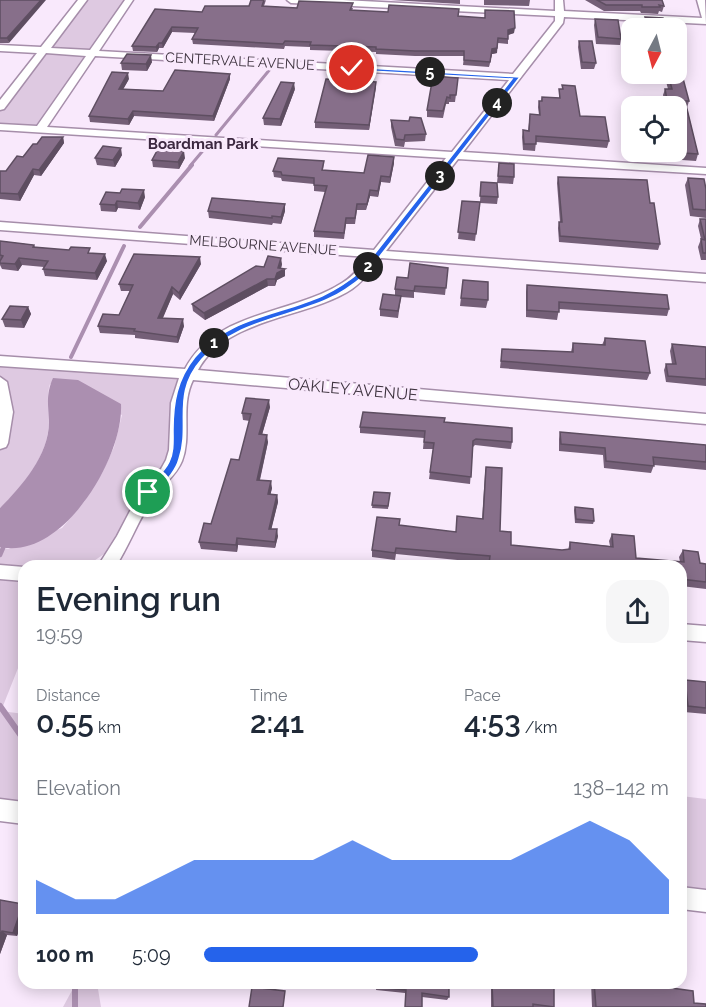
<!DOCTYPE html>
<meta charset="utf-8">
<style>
body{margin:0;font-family:Raleway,sans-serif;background:#f6f6f7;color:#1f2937;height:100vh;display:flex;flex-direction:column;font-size:22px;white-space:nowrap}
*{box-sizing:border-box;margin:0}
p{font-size:20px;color:#747a83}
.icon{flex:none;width:33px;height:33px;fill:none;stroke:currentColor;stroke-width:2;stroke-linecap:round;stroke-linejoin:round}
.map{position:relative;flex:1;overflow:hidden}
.details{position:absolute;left:18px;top:560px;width:669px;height:429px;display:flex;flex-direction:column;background:#fff;border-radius:18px;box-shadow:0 3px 15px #0003}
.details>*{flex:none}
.needle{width:39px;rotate:187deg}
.tools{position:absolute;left:621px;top:18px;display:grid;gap:12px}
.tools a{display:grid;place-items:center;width:66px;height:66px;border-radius:12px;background:#fff;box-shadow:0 3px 15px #0003;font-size:30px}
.pin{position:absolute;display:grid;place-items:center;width:51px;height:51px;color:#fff;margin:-26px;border:3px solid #fff;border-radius:50%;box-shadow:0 2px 6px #0007}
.km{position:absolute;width:30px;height:30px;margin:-15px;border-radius:50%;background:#222;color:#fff;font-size:16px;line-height:30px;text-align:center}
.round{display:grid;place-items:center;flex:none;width:63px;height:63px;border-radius:18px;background:#f6f6f7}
.overview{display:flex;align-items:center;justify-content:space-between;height:102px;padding:0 18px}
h1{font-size:33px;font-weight:600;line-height:45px}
.metrics{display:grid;grid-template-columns:repeat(3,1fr);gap:9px;height:102px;padding:6px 18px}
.metrics div{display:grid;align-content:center}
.metrics b{font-size:30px;font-weight:600}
.metrics small{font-size:16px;font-weight:400}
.metrics p{font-size:16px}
.chart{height:168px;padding:12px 18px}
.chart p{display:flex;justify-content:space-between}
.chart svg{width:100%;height:108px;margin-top:6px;fill:#2563eb;opacity:.7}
ul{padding:0 18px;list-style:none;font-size:20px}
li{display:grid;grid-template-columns:96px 72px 1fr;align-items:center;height:45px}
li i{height:15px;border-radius:8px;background:#2563eb}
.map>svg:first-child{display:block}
.green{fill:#dec9e1}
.water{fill:#ab8fb0}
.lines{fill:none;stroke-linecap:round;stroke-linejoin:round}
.stream-far3{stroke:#ab8fb0;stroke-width:3}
.stream-far2{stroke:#ab8fb0;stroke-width:4}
.stream-far1{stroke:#ab8fb0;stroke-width:4.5}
.stream{stroke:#ab8fb0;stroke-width:6}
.minor-casing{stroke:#a68eaa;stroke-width:3}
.minor{fill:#fff;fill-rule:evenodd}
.wall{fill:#745f77}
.shaded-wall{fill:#5e4e61}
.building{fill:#876f8a;stroke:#5e4e61;stroke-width:1.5}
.route{fill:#2563eb;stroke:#fff;stroke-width:1.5}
.labels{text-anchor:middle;stroke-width:6;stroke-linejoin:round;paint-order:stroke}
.far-street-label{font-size:14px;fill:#3e333f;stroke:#f9e9fc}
.far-neighbourhood-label{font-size:15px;font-weight:bold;fill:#3c2840;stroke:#f9e9fc}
.street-label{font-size:16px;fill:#3e333f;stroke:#f9e9fc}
</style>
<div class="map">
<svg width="706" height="1007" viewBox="0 0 706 1007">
<rect width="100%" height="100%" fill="#f9e9fc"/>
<path class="green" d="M83 0H129L40 129 0 127V107Z
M0 361 189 374 177 450 123 541 88 565 24 566V653L1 711 24 714V813L0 810V547L8 549 62 528 84 502 102 473 114 447 122 415 50 384C46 398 49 407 49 421 49 455 23 486 0 508Z
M681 796 706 799V901L681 898Z
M76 983H97L101 1007H63Z"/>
<path class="water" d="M53 378 78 380 121 404C124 458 62 561 0 547V508C22 486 50 454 49 420 48 404 46 394 53 378Z"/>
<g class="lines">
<path class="stream-far3" d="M216 135 271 68
M190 166 206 147"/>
<path class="stream-far2" d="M140 227 192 165
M71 357 124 246"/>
<path class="stream-far1" d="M0 555 3 548"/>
<path class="stream" d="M0 706 24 740
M75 982V1007"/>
<defs>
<path id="minor" d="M78 0H87L51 48 90 50 125 0H133L99 51 513 74 555 21V16L291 3 287 0H343L555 11V0H563L564 11 702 18 697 0H705L706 24 564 17 563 23 463 152 706 168V174L458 159 386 251 706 274V282L381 258C372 269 364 281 352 289 307 319 226 317 198 370L706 414V424L193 380C180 406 192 435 182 461 176 476 163 484 154 497 139 518 130 544 116 566H98L117 536 142 488 161 469 166 460 169 450 171 403 179 378 0 366V356L185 369C216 310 292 315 342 283 353 277 361 266 368 257L0 230V222L374 250 446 158 0 130V124L37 126 86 56 46 53 4 109 0 110V100L37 53 0 51V45L41 47ZM95 56 509 80 452 152 47 127Z
M0 377 7 382 13 412 8 443 6 447 0 449Z
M0 565 24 567V581L0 579Z
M681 624 706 626V642L681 640Z
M0 799 24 802V824L0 821Z
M681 887 706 890V912L681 909Z"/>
</defs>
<use href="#minor" class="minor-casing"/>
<use href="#minor" class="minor"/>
</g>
<path class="wall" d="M0 0 9 43H0Z
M266 0 264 6 297 8H353L352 11 485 18V10L514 33 508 35V44L498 43 497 53 492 54 489 67 463 65 464 56H415L376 54V52L310 50V47L285 46 284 49 193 44 192 39 195 33 172 32 163 48H159L157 52 133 51 132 46 202 12 249 6Z
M391 0H460V4Z
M484 0H530L529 6 484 5Z
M585 0H662L664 6 662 12 659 11 658 14 641 13 640 11H604Z
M645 17 666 28H645L644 23Z
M595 19 621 39 620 45 596 44 594 25Z
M579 41 596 63 594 69H581L578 47Z
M152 62 147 71 122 70 121 63Z
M230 74V79L214 121 134 116 129 125 90 122 89 116 129 79 123 89 163 91Z
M664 74H676L689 101 687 108 698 154 696 161 682 160 680 150H676V106H664L665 105 663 95 665 89H668Z
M458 78 455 102H449V104H446L443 118 427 117V110Z
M376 82 369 130 315 128V122Z
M562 85 580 116 609 141 607 148 536 142 535 151 523 150 522 137 523 130 528 131 530 114 539 115 538 107 539 101H541L542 97 559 98V89H562Z
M295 89 281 126 264 125 263 118Z
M391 120 426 134 425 141 405 142 404 147 395 146 391 127Z
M63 137 64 143 41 176 34 175 20 201 0 199V171H6L37 144Z
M122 155 115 167 97 165 95 158Z
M394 157V163L390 183 381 182 378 197 370 196 366 210H357L355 224H346L344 239 314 237V231L325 192 314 191V184L282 181 281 178 274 177 273 171 324 161 323 170 364 173Z
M185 158 179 169 153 167 152 160Z
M499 163 514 177 513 184 497 183Z
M558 177 650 203 660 244 658 250 559 242 558 228 559 222H560L557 183Z
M688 178 706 189V218L690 216 685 185Z
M481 182 498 197 497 204 480 203 475 241 458 239 462 201 480 202Z
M145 197 140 210 118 208 116 212 101 211 100 204Z
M285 204V211L281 224 273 223 272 225 209 218 208 211Z
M700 219H706V260H701L698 247 701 239 698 226Z
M0 241 34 245 35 247 91 253 107 261 97 280 45 276 43 269 44 267 22 265 18 271 2 269 0 265Z
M201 264 180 300 173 294 163 318 184 326 178 343 135 338V335L100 333 98 326 119 315 130 291H121L119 284Z
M282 264 281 268 285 276 277 280 275 286H268L205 320 193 311 192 304 264 267Z
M448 268 445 295 414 292V298L401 297 398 318 380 316V309L395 295V289L408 278Z
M463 280 488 300 486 308 460 306Z
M527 285 669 309 667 316 559 309 557 320 526 317V292Z
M28 307 31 314 24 328 5 327 2 319Z
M605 338 650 373 647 380 500 368 502 349 571 352 573 343 602 345Z
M672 344 706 347V386L666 382 664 370 666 364H672L670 351Z
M270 407 262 435 268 442 260 480 272 488 270 495H277L278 502 271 529 278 536 275 548 238 545 237 552 201 549 199 542 211 524 239 460 250 421 243 420 242 413Z
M444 422 512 442 511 449 475 445 473 447 470 484 429 479 433 449H423L424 438 360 433V427Z
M560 432 706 445V470L654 465 651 473 604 468 603 455 559 451V439Z
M486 467 500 531 511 545 562 550H568L570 542 610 546 609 541 612 534 636 558 680 562 679 557 683 550 700 563 706 564V589L681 586V566H488V563L396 554 395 560 372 557V550L399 525 456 532 482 519 485 474Z
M374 492 390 493 388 509 372 508Z
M575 507 594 521 593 524 575 523 574 510Z
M685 680 706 682V714L684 712 681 686Z
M0 900 23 904 24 905V917L17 936 7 935 0 954Z
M377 982 449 997 447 1000 422 997V1007H405V993L376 990Z
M485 982H554V1007H491V987L485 986Z
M591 982H627L706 1007H592Z"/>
<path class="shaded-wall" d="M41 0H46L9 43 7 38Z
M172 27V32L163 48 162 43Z
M515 28 514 33 508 35V30Z
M159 43V48L157 52 156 47Z
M497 48V53L492 54 489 67 492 49Z
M151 55 152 62 147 71 146 64Z
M128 73 129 79 120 95 119 89Z
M230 74V79L214 121 213 116Z
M376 82V88L369 130V125Z
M294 83 295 89 281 126 280 119Z
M133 111 134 116 129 125 128 119Z
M63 137 64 143 41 176 39 170Z
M121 148 122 155 115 167 113 160Z
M184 151 185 158 179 169 178 162Z
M394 157V163L390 183V177Z
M33 169 34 175 20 201 18 194Z
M381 176V182L378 197V191Z
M144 190 145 197 140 210 138 203Z
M370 190V196L366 210 367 204Z
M117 201 118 208 116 212 115 205Z
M285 204V211L281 224V217Z
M105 254 107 261 97 280 95 273Z
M200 257 201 264 180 300 179 293Z
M19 258 22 265 18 271 15 264Z
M281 258 282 264 280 272 285 269V276L277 280 275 286V279Z
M267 279 268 286 205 320 204 313Z
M172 287 173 294 160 324 158 318Z
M28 307 31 314 24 328 21 320Z
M183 319 184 326 178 343 177 337Z
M269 400 270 407 260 441 259 434Z
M267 435 268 442 258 487 257 480Z
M271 481 272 488 269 501 268 494Z
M277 495 278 502 270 535 269 529Z
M277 529 278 536 275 548V542Z
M237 538 238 545 237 552 236 545Z
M23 904 24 905V917L17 936 13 933Z
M2 931 7 935 0 954V937Z"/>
<path class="building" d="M0 0H41L7 38H0Z
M251 0H264L262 6 297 8 299 1 353 3 350 10 388 12 389 5 459 9 458 16 485 18V10L514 11 515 28 508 30V39L498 38 497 48 492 49 490 62 464 60V51H415L376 49V47L310 45 311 42 285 41 283 44 192 39 198 28 172 27 162 43H159L156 47 132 46 155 9 202 12 205 6H249Z
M597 0H662L664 6 659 5 660 7H642V5H606Z
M645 17 663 18 666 28H649Z
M595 19 618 20 621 39 598 37Z
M579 41H592L596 63 582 62Z
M676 52 689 101H685L698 154 684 153 682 143H676V106H665L664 105H668L665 89H672L668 74H676Z
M127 54 151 55 146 64 121 63Z
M175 70 230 74 213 116 133 111 128 119 89 116 112 72 128 73 119 89 163 91Z
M433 76 458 78 456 95H450V98L447 97 443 111 427 110Z
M326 79 376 82 369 125 315 122Z
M281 82 294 83 280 119 263 118Z
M562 85 575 86 580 116 605 117 609 141 536 136V144H524L523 130 529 131 530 114 540 115 539 101H542V97L560 98 559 89H563Z
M410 117 421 118 426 134 405 135 404 140 396 139 391 120 409 121Z
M42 137H63L39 170 33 169 18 194 0 193V171H6L17 156 23 157 33 144H37Z
M103 146 121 148 113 160 95 158Z
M158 149 184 151 178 162 152 160Z
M368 155 394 157 390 177 381 176 378 191 370 190 367 204H357L355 218H346L344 233 314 231 327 186 314 185V178L282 175 281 172 273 171 278 158 324 161 322 170 364 173Z
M499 163 514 164V177L498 176Z
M558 177 647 180 650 203H654L660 244 560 236 559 222H562Z
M688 178 704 179 706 189V210L693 209Z
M481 182 497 183 498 197 480 196Z
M122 189 144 190 138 203 117 201 115 205 100 204 106 192 120 193Z
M212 198 285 204 281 217 272 216V218L208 211Z
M462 201 480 202 476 234 458 232Z
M700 219H706V253H703L701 239 705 240Z
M0 241 34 245 33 247 69 250 71 247 90 248 88 253 105 254 95 273 43 269 48 261 19 258 15 264 0 263V261L3 256 0 255Z
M134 254 200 257 179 293 172 287 158 318 183 319 177 337 134 331 135 329 98 326 103 314 119 315 133 285 119 284Z
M268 256 281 258 278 268 285 269 277 273 275 279H267L204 313 192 304 256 266 264 267Z
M410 263 448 268 446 288 415 286 414 291 395 289 397 277 408 278Z
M463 280 488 282V300L461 298Z
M527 285 667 295 669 309 559 302V312L527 310Z
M383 294 401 296 398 311 380 309Z
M10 306 28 307 21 320 2 319Z
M605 338 645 341 650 373 501 361 502 349 573 352V343L605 345Z
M672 344 706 347V379L668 376 666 364H676Z
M246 398 269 400 259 434 267 435 257 480 271 481 268 494 277 495 269 529H277L275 542 237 538 236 545 199 542 204 523 211 524 231 459 239 460 251 414 242 413Z
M363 412 445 418 444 422 512 428V442L476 439 473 441 471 477 430 472 434 443 424 442 425 431 360 427Z
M560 432 706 445V462L653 457 654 466 606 461 605 448 561 444Z
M486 467 502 468 500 531 511 532V545L562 550 570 549V542L613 547 612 534 634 536 636 558 684 562 683 550 698 552 700 563 706 564V582L681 579V566H538L519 564V566H509L489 564 490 556 396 548 395 553 372 550 377 517 400 519 399 525 456 532 457 516 483 519Z
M374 492 390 493 388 506 372 505Z
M575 507 593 509 594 521 576 519Z
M685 680 706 682V708L688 706Z
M0 900 23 904 13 933 2 931 0 937Z
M377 982H449V997L422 993V1007H405L406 990 376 987Z
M554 982V1007L533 1004V1007H493L492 984 487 983Z
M594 982H627L693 991 694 1003 706 1004V1007H596Z
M252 987 285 991 283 1007H249Z"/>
<path class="route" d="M350 67 520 77 366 274C354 284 342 293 328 299 284 319 237 320 202 359 171 394 191 424 179 459 175 474 162 484 152 495H145V490C153 481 164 473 169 462 174 452 173 441 173 430 173 403 177 379 195 357 227 318 279 315 322 296 337 289 349 281 361 271L512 79 352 70Z"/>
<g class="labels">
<g class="far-street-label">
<text transform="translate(240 61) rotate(3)" y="5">CENTERVALE AVENUE</text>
<text transform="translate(263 245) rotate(4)" y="5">MELBOURNE AVENUE</text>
</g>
<g class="far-neighbourhood-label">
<text x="203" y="149">Boardman Park</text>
</g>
<g class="street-label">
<text transform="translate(353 389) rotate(5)" y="6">OAKLEY AVENUE</text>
</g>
</g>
</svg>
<div class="tools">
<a><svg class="needle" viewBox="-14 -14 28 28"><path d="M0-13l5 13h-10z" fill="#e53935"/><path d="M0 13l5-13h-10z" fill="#747a83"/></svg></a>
<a><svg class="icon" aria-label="locate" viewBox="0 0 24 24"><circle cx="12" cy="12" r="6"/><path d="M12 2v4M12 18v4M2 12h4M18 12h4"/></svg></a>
</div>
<div class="pin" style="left:148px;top:492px;background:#1e9e55"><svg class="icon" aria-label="arrive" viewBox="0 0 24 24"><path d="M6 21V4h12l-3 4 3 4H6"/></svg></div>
<div class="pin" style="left:352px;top:68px;background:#d93025"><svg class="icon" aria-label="check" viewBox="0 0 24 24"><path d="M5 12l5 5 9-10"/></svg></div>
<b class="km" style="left:214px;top:343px">1</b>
<b class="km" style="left:368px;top:267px">2</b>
<b class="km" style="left:440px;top:176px">3</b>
<b class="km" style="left:497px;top:103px">4</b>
<b class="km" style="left:430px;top:72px">5</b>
<section class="details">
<div class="overview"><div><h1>Evening run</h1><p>19:59</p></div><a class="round"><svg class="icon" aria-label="share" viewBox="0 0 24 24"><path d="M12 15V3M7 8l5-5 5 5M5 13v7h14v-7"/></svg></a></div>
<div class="metrics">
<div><p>Distance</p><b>0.55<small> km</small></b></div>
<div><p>Time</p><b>2:41</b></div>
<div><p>Pace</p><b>4:53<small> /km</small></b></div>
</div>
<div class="chart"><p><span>Elevation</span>138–142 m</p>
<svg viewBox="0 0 160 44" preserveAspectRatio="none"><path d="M0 44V30L10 38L20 38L30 30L40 22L50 22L60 22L70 22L80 14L90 22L100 22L110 22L120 22L130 14L140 6L150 14L160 30V44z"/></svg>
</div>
<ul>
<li><b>100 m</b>5:09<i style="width:59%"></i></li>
</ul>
</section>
</div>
